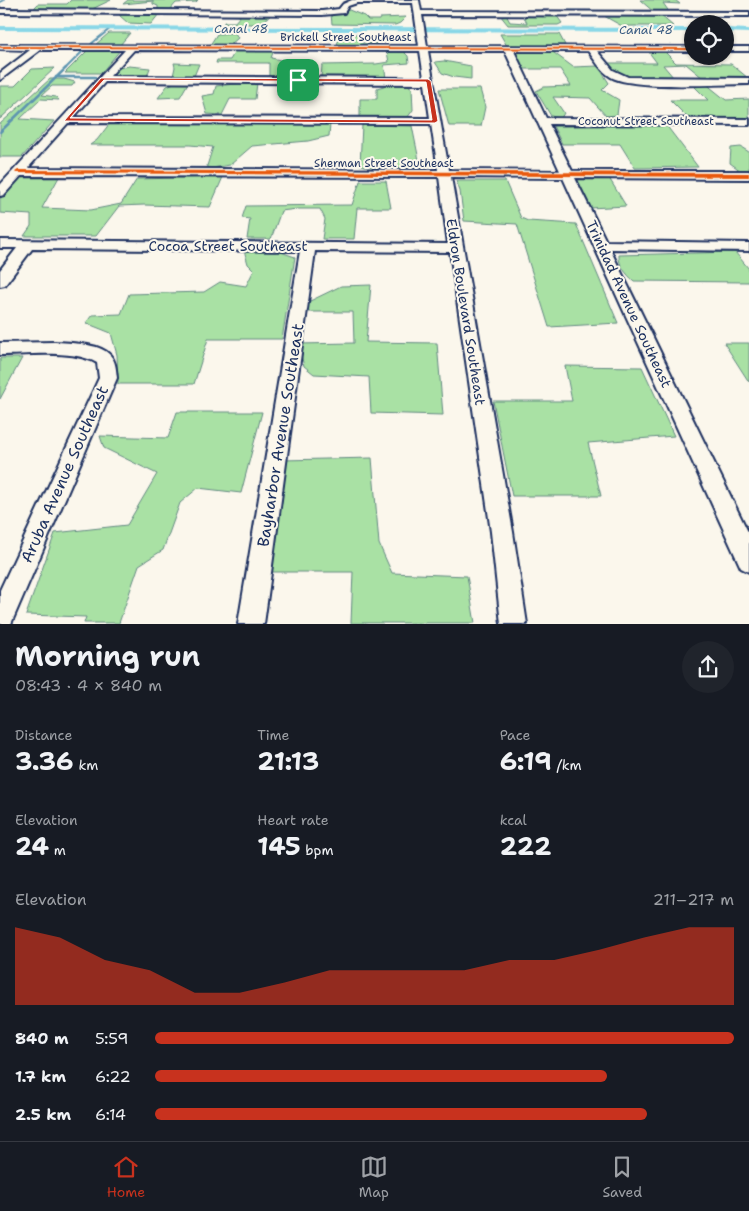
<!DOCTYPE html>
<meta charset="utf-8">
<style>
body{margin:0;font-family:"Shantell Sans",sans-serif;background:#20242c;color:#f1f3f6;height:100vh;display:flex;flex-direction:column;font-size:19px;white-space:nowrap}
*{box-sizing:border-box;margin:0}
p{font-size:16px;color:#9ea1a6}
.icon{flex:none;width:28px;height:28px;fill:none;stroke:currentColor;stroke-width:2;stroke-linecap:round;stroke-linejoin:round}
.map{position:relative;height:624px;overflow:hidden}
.sheet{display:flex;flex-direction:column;background:#171b24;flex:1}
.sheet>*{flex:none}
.buttons{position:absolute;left:684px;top:15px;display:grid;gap:10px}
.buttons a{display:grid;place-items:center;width:50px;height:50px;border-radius:50%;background:#171b24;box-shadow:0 1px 4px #0004;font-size:25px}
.pin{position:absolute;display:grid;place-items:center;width:42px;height:42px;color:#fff;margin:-21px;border-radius:10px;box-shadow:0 2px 8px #0006}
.round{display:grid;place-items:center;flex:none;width:52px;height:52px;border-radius:26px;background:#20242c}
.overview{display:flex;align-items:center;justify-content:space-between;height:85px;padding:0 15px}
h1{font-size:28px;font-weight:700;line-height:38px}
.figures{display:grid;grid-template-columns:repeat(3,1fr);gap:8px;height:85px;padding:5px 15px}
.figures div{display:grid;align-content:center}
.figures b{font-size:25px;font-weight:700}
.figures small{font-size:14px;font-weight:400}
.figures p{font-size:14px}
.chart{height:140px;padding:10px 15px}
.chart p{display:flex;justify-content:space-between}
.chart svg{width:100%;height:90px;margin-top:5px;fill:#c8321e;opacity:.7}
ul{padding:0 15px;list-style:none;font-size:16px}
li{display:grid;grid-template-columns:80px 60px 1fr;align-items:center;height:38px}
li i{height:12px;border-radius:6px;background:#c8321e}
.dock{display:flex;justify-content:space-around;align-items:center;height:70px;border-top:1px solid #363941;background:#171b24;font-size:14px;color:#9ea1a6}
.dock a{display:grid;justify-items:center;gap:2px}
.dock .active{color:#c8321e}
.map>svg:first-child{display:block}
.green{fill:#a9e1a4;stroke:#628881}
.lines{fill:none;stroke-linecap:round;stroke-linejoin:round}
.stream-far1{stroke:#5d94b0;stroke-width:2}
.stream{stroke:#5d94b0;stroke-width:2.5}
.canal{fill:#89d7e7;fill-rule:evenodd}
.minor-casing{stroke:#1b2f5e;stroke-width:4}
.minor{fill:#fbf7ec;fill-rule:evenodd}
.cycleway-casing{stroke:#fbf7ec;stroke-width:3}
.cycleway{fill:#e8590c;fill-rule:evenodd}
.route{fill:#c8321e;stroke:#fff;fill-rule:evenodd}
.labels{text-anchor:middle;stroke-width:4;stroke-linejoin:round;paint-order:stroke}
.far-street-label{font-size:11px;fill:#1b2f5e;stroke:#fbf7ec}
.far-water-label{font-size:12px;font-style:italic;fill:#365980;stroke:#fbf7ec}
.street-label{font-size:14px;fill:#1b2f5e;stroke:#fbf7ec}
.near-street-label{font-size:16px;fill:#1b2f5e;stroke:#fbf7ec}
</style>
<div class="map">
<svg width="749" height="624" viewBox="0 0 749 624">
<rect width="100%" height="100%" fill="#fbf7ec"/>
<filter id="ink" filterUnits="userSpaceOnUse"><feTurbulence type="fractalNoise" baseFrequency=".02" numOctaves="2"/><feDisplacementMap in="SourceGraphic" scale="10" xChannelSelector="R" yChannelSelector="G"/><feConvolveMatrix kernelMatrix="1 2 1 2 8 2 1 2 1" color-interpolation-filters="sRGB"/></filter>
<g filter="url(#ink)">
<path class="green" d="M71 0H111L90 10 33 9 38 4H67Z
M128 0H198L196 2 176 3 169 11H158V6L153 4V1L123 4Z
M640 0H675L680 4 663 3 670 13H655Z
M349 10 364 16 368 20H379L380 18 406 17 400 23 395 25 332 24 331 14Z
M120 14H159L151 24 128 23 120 16Z
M219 14H272L261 24H224V22H235L240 16 219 15Z
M500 15H506L510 22 527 23 523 15H556L562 23 558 25H508Z
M660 15 673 26H622L604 16Z
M109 33H130L120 45H95Z
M235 33 238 38 230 45H210L217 34Z
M340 34H362V43H377V46L337 45Z
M500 34H559L565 45 507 46Z
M89 49H121L101 73H65Z
M236 50H274L271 58 290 62 286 76 269 77V63H216L217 60H230Z
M514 50H550L573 67 598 66 609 83 602 90 619 100 617 115 606 116 590 98 553 97 564 113 561 118 551 116 536 91 544 87 571 86 560 69H524Z
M403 51 408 56 409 63 384 65 386 78H321L322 65 376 64 389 62 387 52Z
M648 51H664L676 63 731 64 748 78H703L686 64 663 65 674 78C650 78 622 82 606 63H657Z
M444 61 471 66V79L454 77 442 73 435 62Z
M174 63 199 64 194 76H173L175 67Z
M129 66 150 68 147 76H111L119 68Z
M55 68 0 119V86H15L32 69Z
M50 79H64L75 82 72 86H52L42 95 56 97 59 100 41 99 20 119 54 121 22 157H0V124Z
M179 81 188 83 180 97 158 98 167 86Z
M245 83H257L255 99H230L222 115 207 114 202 96 214 94 216 86Z
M394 83H405L412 88 413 110 407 118H360V99H377V88Z
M691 83H705L726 100 749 99V118L687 117 670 100H708Z
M439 89H480L485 107 481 126H449Z
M110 123 330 124 329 136 308 141 252 146 230 165 206 169 213 147 190 145H90L97 140Z
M362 125 412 126 420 165C400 170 379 169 360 165Z
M666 125 698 167 635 168 620 144H562L553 126Z
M741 147 749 152V171H741L730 163 731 148Z
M20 177H59L42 208 91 210 121 204 137 179 223 177 210 207 144 205 119 206 96 236H24L31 226V215L0 213V199Z
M576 178H609L626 206 590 208Z
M360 181H386L391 208H357L354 239H322L325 219 320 209H297L281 211 271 239H247L250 219 242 218 246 206 352 205Z
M456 181H505L521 218 528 221 576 224 618 323 549 327 517 224 464 221 460 191Z
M272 249 295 257 282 339H208L194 384H118L117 355 111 333 86 323 92 315 121 314 129 294 204 292 220 282 246 286 254 270 248 264 244 250Z
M735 252 749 269V282L634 281C627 275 618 265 619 255Z
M371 285 366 342 437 343 443 415 371 413 369 377 314 374 304 366 298 344 354 343 353 312H305L308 302 341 286Z
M724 343H749V382Z
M0 358H22L0 399Z
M565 366 642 367 674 436 588 443 601 496H512L493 401H572Z
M177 412H262L241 493 198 488 180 503 163 550 139 565 119 623H84L86 617 26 615 55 533 127 525 157 474 104 448 100 436 168 438Z
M372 458 379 544 392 573 467 576 475 623H351L353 572H271L282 460Z"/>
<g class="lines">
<path class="stream-far1" d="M0 2 4 0
M91 44 111 28
M65 69 85 49"/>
<path class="stream" d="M56 77H95
M0 132 66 68"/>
<path class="canal" d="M0 26 692 28V32L0 30Z
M725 28 749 29V33L725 32Z"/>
<defs>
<path id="minor" d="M352 0H419L421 11 749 12V16L422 15 427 46 692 47V51H597L613 70 628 77 749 78V84C719 84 634 90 611 77 601 71 595 60 588 51H514L546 118 749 119V125L549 124 572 171H749V179L575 178 606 241 749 243V251L610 249 749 534V572L741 568 563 178 451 177 513 532 527 624H501L491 532 450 252 315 251 264 624H238L300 251 32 249 5 285 0 286V270L17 248H0V240L448 244 439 177 21 176 4 195 0 196V185L125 50H40L0 80V73L30 50 0 49V45L419 46 413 3H357L348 6 344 13 322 15 0 13V9L322 11 339 9 343 4ZM134 50 420 51 424 78 110 76ZM428 51H505L560 171 449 170ZM105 82 425 84 430 118 74 117ZM68 123 431 124 438 170 28 168Z
M725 47H749V51H725Z
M55 342C69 343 100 343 110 355 116 361 116 370 117 378L11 624H0V590L99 378 97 363C75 349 26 355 0 355V343Z"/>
</defs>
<use href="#minor" class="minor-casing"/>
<use href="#minor" class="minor"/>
<defs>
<path id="cycleway" d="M0 46 692 48V50L0 48Z
M18 170 749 173V177L16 173 15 172Z"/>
</defs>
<use href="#cycleway" class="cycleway-casing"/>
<use href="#cycleway" class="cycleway"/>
</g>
</g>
<path class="route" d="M101 78 428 79 431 81 438 121 435 123 64 121ZM104 80 426 82 432 120 70 118Z"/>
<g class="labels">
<g class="far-street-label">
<text x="346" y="41">Brickell Street Southeast</text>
<text x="646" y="125">Coconut Street Southeast</text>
<text x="384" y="167">Sherman Street Southeast</text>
</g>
<g class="far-water-label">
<text x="241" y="33">Canal 48</text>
<text x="646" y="34">Canal 48</text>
</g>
<g class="street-label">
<text x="228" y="251">Cocoa Street Southeast</text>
<text transform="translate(629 304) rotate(65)" y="5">Trinidad Avenue Southeast</text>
<text transform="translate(466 312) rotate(81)" y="5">Eldron Boulevard Southeast</text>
</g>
<g class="near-street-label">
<text transform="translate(280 435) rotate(-81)" y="6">Bayharbor Avenue Southeast</text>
<text transform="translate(64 474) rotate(-66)" y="6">Aruba Avenue Southeast</text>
</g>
</g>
</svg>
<div class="buttons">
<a><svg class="icon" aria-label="locate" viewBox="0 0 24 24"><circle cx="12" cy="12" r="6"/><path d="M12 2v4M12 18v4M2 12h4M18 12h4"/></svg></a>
</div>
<div class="pin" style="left:298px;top:80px;background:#1e9e55"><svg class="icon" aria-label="arrive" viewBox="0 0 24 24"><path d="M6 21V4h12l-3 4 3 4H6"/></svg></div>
</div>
<section class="sheet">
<div class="overview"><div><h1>Morning run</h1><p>08:43 · 4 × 840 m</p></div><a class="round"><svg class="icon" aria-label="share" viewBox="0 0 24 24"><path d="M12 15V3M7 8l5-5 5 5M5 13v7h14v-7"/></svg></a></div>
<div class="figures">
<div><p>Distance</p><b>3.36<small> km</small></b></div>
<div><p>Time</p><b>21:13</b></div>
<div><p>Pace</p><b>6:19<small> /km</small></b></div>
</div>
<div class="figures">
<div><p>Elevation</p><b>24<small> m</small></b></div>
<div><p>Heart rate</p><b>145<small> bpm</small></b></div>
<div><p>kcal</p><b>222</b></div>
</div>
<div class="chart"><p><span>Elevation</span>211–217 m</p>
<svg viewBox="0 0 160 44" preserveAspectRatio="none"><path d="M0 44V6L10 11L20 22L30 27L40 38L50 38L60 33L70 27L80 27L90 27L100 27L110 22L120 22L130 17L140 11L150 6L160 6V44z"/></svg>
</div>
<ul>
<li><b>840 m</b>5:59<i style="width:100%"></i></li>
<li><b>1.7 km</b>6:22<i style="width:78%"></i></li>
<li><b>2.5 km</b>6:14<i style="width:85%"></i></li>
</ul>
</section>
<nav class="dock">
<a class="active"><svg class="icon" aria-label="home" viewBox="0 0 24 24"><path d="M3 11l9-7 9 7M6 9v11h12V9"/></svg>Home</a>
<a><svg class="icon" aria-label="map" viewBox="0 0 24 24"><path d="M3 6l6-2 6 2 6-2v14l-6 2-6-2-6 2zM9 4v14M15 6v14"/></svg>Map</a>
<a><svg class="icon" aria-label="saved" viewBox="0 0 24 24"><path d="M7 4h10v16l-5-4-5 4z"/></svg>Saved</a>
</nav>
